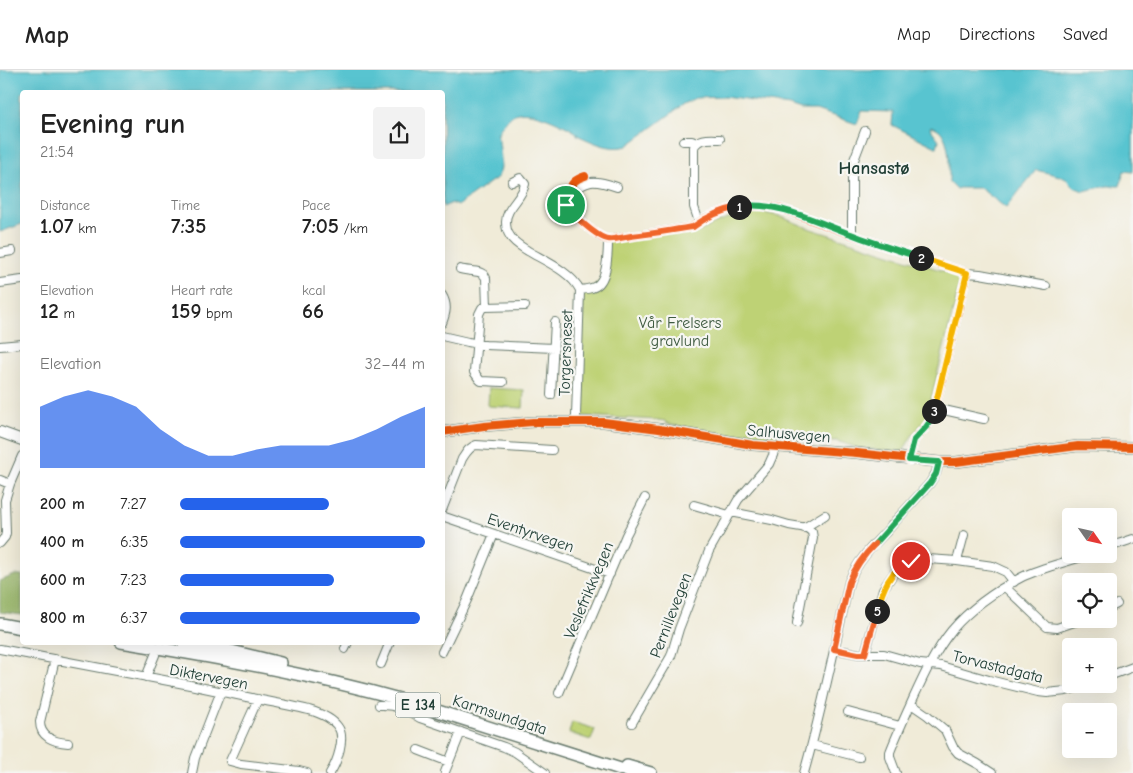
<!DOCTYPE html>
<meta charset="utf-8">
<style>
body{margin:0;font-family:"Comic Neue",sans-serif;background:#f2f2f2;color:#222;height:100vh;display:flex;flex-direction:column;font-size:19px;white-space:nowrap}
*{box-sizing:border-box;margin:0}
p{font-size:16px;color:#767676}
.icon{flex:none;width:28px;height:28px;fill:none;stroke:currentColor;stroke-width:2;stroke-linecap:round;stroke-linejoin:round}
.map{position:relative;flex:1;overflow:hidden}
.panel{position:absolute;left:20px;top:20px;width:425px;height:555px;display:flex;flex-direction:column;background:#fff;border-radius:5px;box-shadow:0 5px 20px #0002}
.panel>*{flex:none}
.needle{width:32px;rotate:124deg}
.fabs{position:absolute;left:1062px;top:438px;display:grid;gap:10px}
.fabs a{display:grid;place-items:center;width:55px;height:55px;border-radius:5px;background:#fff;box-shadow:0 5px 20px #0002;font-size:25px}
.pin{position:absolute;display:grid;place-items:center;width:42px;height:42px;color:#fff;margin:-21px;border:2px solid #fff;border-radius:50%;box-shadow:0 1px 5px #0007}
.km{position:absolute;width:25px;height:25px;margin:-12px;border-radius:50%;background:#222;color:#fff;font-size:14px;line-height:25px;text-align:center}
.round{display:grid;place-items:center;flex:none;width:52px;height:52px;border-radius:5px;background:#f2f2f2}
.summary{display:flex;align-items:center;justify-content:space-between;height:85px;padding:0 20px}
h1{font-size:28px;font-weight:600;line-height:38px}
.metrics{display:grid;grid-template-columns:repeat(3,1fr);gap:8px;height:85px;padding:5px 20px}
.metrics div{display:grid;align-content:center}
.metrics b{font-size:21px;font-weight:600}
.metrics small{font-size:14px;font-weight:400}
.metrics p{font-size:14px}
.chart{height:140px;padding:10px 20px}
.chart p{display:flex;justify-content:space-between}
.chart svg{width:100%;height:90px;margin-top:5px;fill:#2563eb;opacity:.7}
ul{padding:0 20px;list-style:none;font-size:16px}
li{display:grid;grid-template-columns:80px 60px 1fr;align-items:center;height:38px}
li i{height:12px;border-radius:6px;background:#2563eb}
header{display:flex;align-items:center;gap:30px;box-sizing:border-box;height:70px;padding:0 25px;background:#fff;border-bottom:1px solid #e0e0e0}
header strong{font-size:24px}
nav{display:flex;gap:28px;margin-inline-start:auto;font-size:18px}
.map>svg:first-child{display:block}
.green{fill:#bed275;stroke:#6e8854}
.forest{fill:#96b466;stroke:#5a784d}
.water{fill:#58c4d0;stroke:#3c8082}
.lines{fill:none;stroke-linecap:round;stroke-linejoin:round}
.minor-casing{stroke:#687a6d;stroke-width:10}
.major-casing{stroke:#687a6d;stroke-width:12}
.highway-casing{stroke:#687a6d;stroke-width:14}
.minor{stroke:#fff;stroke-width:8}
.major{stroke:#fff;stroke-width:10}
.highway{stroke:#fff;stroke-width:11}
.cycleway-casing{stroke:#f6f6f2;stroke-width:11}
.cycleway{stroke:#e8590c;stroke-width:8}
.split-1-casing{stroke:#fff;stroke-width:10}
.split-2-casing{stroke:#fff;stroke-width:10}
.split-3-casing{stroke:#fff;stroke-width:10}
.split-4-casing{stroke:#fff;stroke-width:10}
.split-5-casing{stroke:#fff;stroke-width:10}
.split-6-casing{stroke:#fff;stroke-width:10}
.split-1{stroke:#f0652b;stroke-width:6}
.split-2{stroke:#22a559;stroke-width:6}
.split-3{stroke:#f5b400;stroke-width:6}
.split-4{stroke:#22a559;stroke-width:6}
.split-5{stroke:#f0652b;stroke-width:6}
.split-6{stroke:#f5b400;stroke-width:6}
.labels{text-anchor:middle;stroke-width:4.5;stroke-linejoin:round;paint-order:stroke}
.shield{fill:#f6f6f2;stroke:#60746d;stroke-width:1}
.shield-label{font-size:15px;font-weight:bold;fill:#1f3d34}
.park-label{font-size:16px;fill:#3f5b41;stroke:#f6f6f2}
.street-label{font-size:16px;fill:#1f3d34;stroke:#f6f6f2}
.neighbourhood-label{font-size:18px;font-weight:bold;fill:#1f3d34;stroke:#f6f6f2}
</style>
<header>
<strong>Map</strong>
<nav><a>Map</a><a>Directions</a><a>Saved</a></nav>
</header>
<div class="map">
<svg width="1133" height="703" viewBox="0 0 1133 703">
<rect width="100%" height="100%" fill="#f6f6f2"/>
<filter id="ink" filterUnits="userSpaceOnUse"><feTurbulence type="fractalNoise" baseFrequency=".02" numOctaves="2"/><feDisplacementMap in="SourceGraphic" scale="10" xChannelSelector="R" yChannelSelector="G"/><feConvolveMatrix kernelMatrix="1 2 1 2 8 2 1 2 1" color-interpolation-filters="sRGB"/></filter>
<filter id="wash" filterUnits="userSpaceOnUse"><feTurbulence type="fractalNoise" baseFrequency=".0096" numOctaves="4" result="noise"/><feDisplacementMap in="SourceGraphic" scale="20" xChannelSelector="R" yChannelSelector="G"/><feGaussianBlur stdDeviation="1.12" result="paint"/><feColorMatrix in="noise" values="0 0 0 0 0 0 0 0 0 0 0 0 0 0 0 0 0 1.4 0 .05"/><feComposite in="paint" operator="in"/></filter>
<g filter="url(#wash)">
<rect width="100%" height="100%" fill="#f0ebd8"/>
<path class="green" d="M758 142 779 146 811 159 956 205 960 214 959 217 926 349 913 364 902 383 858 378 837 371 746 368 673 355 666 353 665 351 658 350 583 346 582 339H581L580 220 591 218 603 208 608 169 681 157 691 164C701 162 708 157 717 153 730 148 744 144 758 142Z
M489 318 524 320 523 338 488 336Z
M572 652 595 659 591 670 569 663Z"/>
<path class="forest" d="M15 505H22V545L0 542V511Z"/>
<path class="water" d="M0 0H1133V102L1124 101 1120 116H1107L1083 121 1074 117 1066 109 1060 106 1036 100 1006 138 980 118H959L956 119 949 112C949 96 952 60 931 56L930 58 939 70 937 77H936L892 55 893 42 862 41 857 54 816 40H801L789 36 724 27 696 28 684 34 627 76C609 81 593 72 577 65V63C565 55 530 37 515 44 511 45 507 50 504 54 502 56 498 61 498 64 497 67 498 69 499 71 500 84 506 105 492 111L457 136 452 133 443 137 442 22H22V154L0 162Z"/>
</g>
<g filter="url(#ink)">
<g class="lines">
<defs>
<path id="minor" d="M683 71H692L696 73
M585 106C576 109 572 112 569 120 561 140 576 148 590 159 595 162 600 168 606 169 612 170 619 168 625 167 643 165 660 162 678 159 682 158 689 158 693 156 697 155 701 151 706 148 731 136 751 133 779 138L852 165 967 203 935 338 931 350 926 357 914 370 909 390
M512 112 520 108 525 114C522 129 506 137 506 152 506 157 507 162 510 166 514 173 522 177 528 181 545 191 571 202 580 220L576 346
M567 125C588 109 593 109 617 117
M699 152 694 137V77C699 67 710 69 720 69
M852 165V99L854 90 865 61
M0 183 12 181
M460 199C469 202 482 199 486 208L487 237
M967 203 980 204 1046 216
M0 213 22 210
M580 220C586 219 592 219 596 216 608 209 608 181 608 169
M442 225C448 235 446 243 442 253
M442 266 468 272 485 275 554 278
M0 276 22 274
M503 312 481 311 479 309 474 302 479 244 482 238 485 237 525 236
M551 325 555 252
M935 338 984 349
M0 410 10 414
M694 435 729 445
M442 440 462 389C466 383 469 377 476 375L552 380
M731 442 772 450 789 455 807 458 812 462 813 468 797 553
M442 446 610 504
M804 458 825 445
M0 473 5 467 6 463 5 430 10 414 22 386
M1109 477 1133 469
M957 491 964 465
M1005 517 1047 557 1057 558 1083 549
M1109 538 1117 534
M0 579C63 591 127 603 190 615 214 620 237 625 261 630 277 633 293 636 309 640 319 643 332 648 338 657 346 667 337 693 330 703
M345 579 348 572
M834 579 859 584H884L920 594 941 596 989 610 1038 622 1047 623 1066 621 1088 614
M442 582 467 530 494 464
M865 584 883 519 894 503 907 492 928 489 957 491 993 496 1006 502 1014 512
M55 589 40 652C40 667 54 672 68 673
M381 594 390 572
M1109 606 1133 597
M146 607 155 585
M559 623 626 465 645 428
M258 629 230 691 241 694 299 701 307 703
M911 634 927 645 945 660 953 677 958 683 978 694 992 703
M379 635C395 634 407 640 420 648L504 677 515 682 545 703
M848 642 900 656
M632 653 671 586 679 559 709 481 738 430 769 394 773 385 775 377
M812 675 859 687
M418 680 449 692
M445 702 461 662
M192 703 195 688 221 621
M804 703C822 640 835 576 849 512 857 492 871 477 886 462 900 445 916 429 930 413L936 403 939 392
M896 703 890 687V682C897 664 905 647 913 629 924 605 935 581 952 560 971 538 997 520 1022 507 1043 497 1068 492 1090 484"/>
<path id="major" d="M0 362 22 370
M442 362 484 356 533 352H604L659 359 753 375 857 383 939 392H956L1078 376 1133 377"/>
<path id="highway" d="M0 554 22 558
M121 572C216 587 310 604 403 630L633 703
M183 572 215 577 281 593
M627 696 651 703"/>
</defs>
<use href="#minor" class="minor-casing"/>
<use href="#major" class="major-casing"/>
<use href="#highway" class="highway-casing"/>
<use href="#minor" class="minor"/>
<use href="#major" class="major"/>
<use href="#highway" class="highway"/>
<defs>
<path id="cycleway" d="M585 106C576 109 572 112 569 120 561 140 576 148 590 159 595 162 600 168 606 169 612 170 619 168 625 167 643 165 660 162 678 159 682 158 689 158 693 156 697 155 701 151 706 148 731 136 751 133 779 138L852 165 967 203 935 338 931 350 926 357 914 370 909 390
M442 362 484 356 533 352H604L659 359 753 375 857 383 939 392H956L1078 376 1133 377"/>
</defs>
<use href="#cycleway" class="cycleway-casing"/>
<use href="#cycleway" class="cycleway"/>
</g>
</g>
<g class="lines" filter="url(#ink)">
<defs>
<path id="split-1" d="M566 135C571 144 598 168 608 169 615 170 624 167 631 166 652 164 672 160 693 157 706 147 722 140 739 137"/>
<path id="split-2" d="M739 137C772 129 819 153 851 164 874 173 897 180 921 188"/>
<path id="split-3" d="M921 188 967 203 934 341"/>
<path id="split-4" d="M875 474 930 413 936 404 939 392 909 390 914 370 926 357 931 350 934 341"/>
<path id="split-5" d="M875 474C864 485 855 497 849 512L834 579 858 584H865L877 541"/>
<path id="split-6" d="M877 541C882 521 890 498 911 491"/>
</defs>
<use href="#split-1" class="split-1-casing"/>
<use href="#split-2" class="split-2-casing"/>
<use href="#split-3" class="split-3-casing"/>
<use href="#split-4" class="split-4-casing"/>
<use href="#split-5" class="split-5-casing"/>
<use href="#split-6" class="split-6-casing"/>
<use href="#split-1" class="split-1"/>
<use href="#split-2" class="split-2"/>
<use href="#split-3" class="split-3"/>
<use href="#split-4" class="split-4"/>
<use href="#split-5" class="split-5"/>
<use href="#split-6" class="split-6"/>
</g>
<g class="labels">
<rect class="shield" x="395.5" y="622.5" width="45" height="25" rx="4"/>
<g class="shield-label">
<text x="418" y="640">E 134</text>
</g>
<g class="park-label">
<text x="680" y="258">Vår Frelsers<tspan x="680" dy="18">gravlund</tspan></text>
</g>
<g class="street-label">
<text transform="translate(565 283) rotate(-88)" y="6">Torgersneset</text>
<text transform="translate(789 363) rotate(5)" y="6">Salhusvegen</text>
<text transform="translate(531 462) rotate(19)" y="6">Eventyrvegen</text>
<text transform="translate(588 520) rotate(-67)" y="6">Veslefrikkvegen</text>
<text transform="translate(670 545) rotate(-69)" y="6">Pernillevegen</text>
<text transform="translate(998 596) rotate(14)" y="6">Torvastadgata</text>
<text transform="translate(209 606) rotate(11)" y="6">Diktervegen</text>
<text transform="translate(500 644) rotate(18)" y="6">Karmsundgata</text>
</g>
<g class="neighbourhood-label">
<text x="874" y="104">Hansastø</text>
</g>
</g>
</svg>
<div class="fabs">
<a><svg class="needle" viewBox="-14 -14 28 28"><path d="M0-13l5 13h-10z" fill="#e53935"/><path d="M0 13l5-13h-10z" fill="#767676"/></svg></a>
<a><svg class="icon" aria-label="locate" viewBox="0 0 24 24"><circle cx="12" cy="12" r="6"/><path d="M12 2v4M12 18v4M2 12h4M18 12h4"/></svg></a>
<a>+</a>
<a>−</a>
</div>
<div class="pin" style="left:566px;top:135px;background:#1e9e55"><svg class="icon" aria-label="arrive" viewBox="0 0 24 24"><path d="M6 21V4h12l-3 4 3 4H6"/></svg></div>
<div class="pin" style="left:911px;top:491px;background:#d93025"><svg class="icon" aria-label="check" viewBox="0 0 24 24"><path d="M5 12l5 5 9-10"/></svg></div>
<b class="km" style="left:739px;top:137px">1</b>
<b class="km" style="left:921px;top:188px">2</b>
<b class="km" style="left:934px;top:341px">3</b>
<b class="km" style="left:877px;top:541px">5</b>
<section class="panel">
<div class="summary"><div><h1>Evening run</h1><p>21:54</p></div><a class="round"><svg class="icon" aria-label="share" viewBox="0 0 24 24"><path d="M12 15V3M7 8l5-5 5 5M5 13v7h14v-7"/></svg></a></div>
<div class="metrics">
<div><p>Distance</p><b>1.07<small> km</small></b></div>
<div><p>Time</p><b>7:35</b></div>
<div><p>Pace</p><b>7:05<small> /km</small></b></div>
</div>
<div class="metrics">
<div><p>Elevation</p><b>12<small> m</small></b></div>
<div><p>Heart rate</p><b>159<small> bpm</small></b></div>
<div><p>kcal</p><b>66</b></div>
</div>
<div class="chart"><p><span>Elevation</span>32–44 m</p>
<svg viewBox="0 0 160 44" preserveAspectRatio="none"><path d="M0 44V14L10 9L20 6L30 9L40 14L50 25L60 33L70 38L80 38L90 35L100 33L110 33L120 33L130 30L140 25L150 19L160 14V44z"/></svg>
</div>
<ul>
<li><b>200 m</b>7:27<i style="width:61%"></i></li>
<li><b>400 m</b>6:35<i style="width:100%"></i></li>
<li><b>600 m</b>7:23<i style="width:63%"></i></li>
<li><b>800 m</b>6:37<i style="width:98%"></i></li>
</ul>
</section>
</div>
